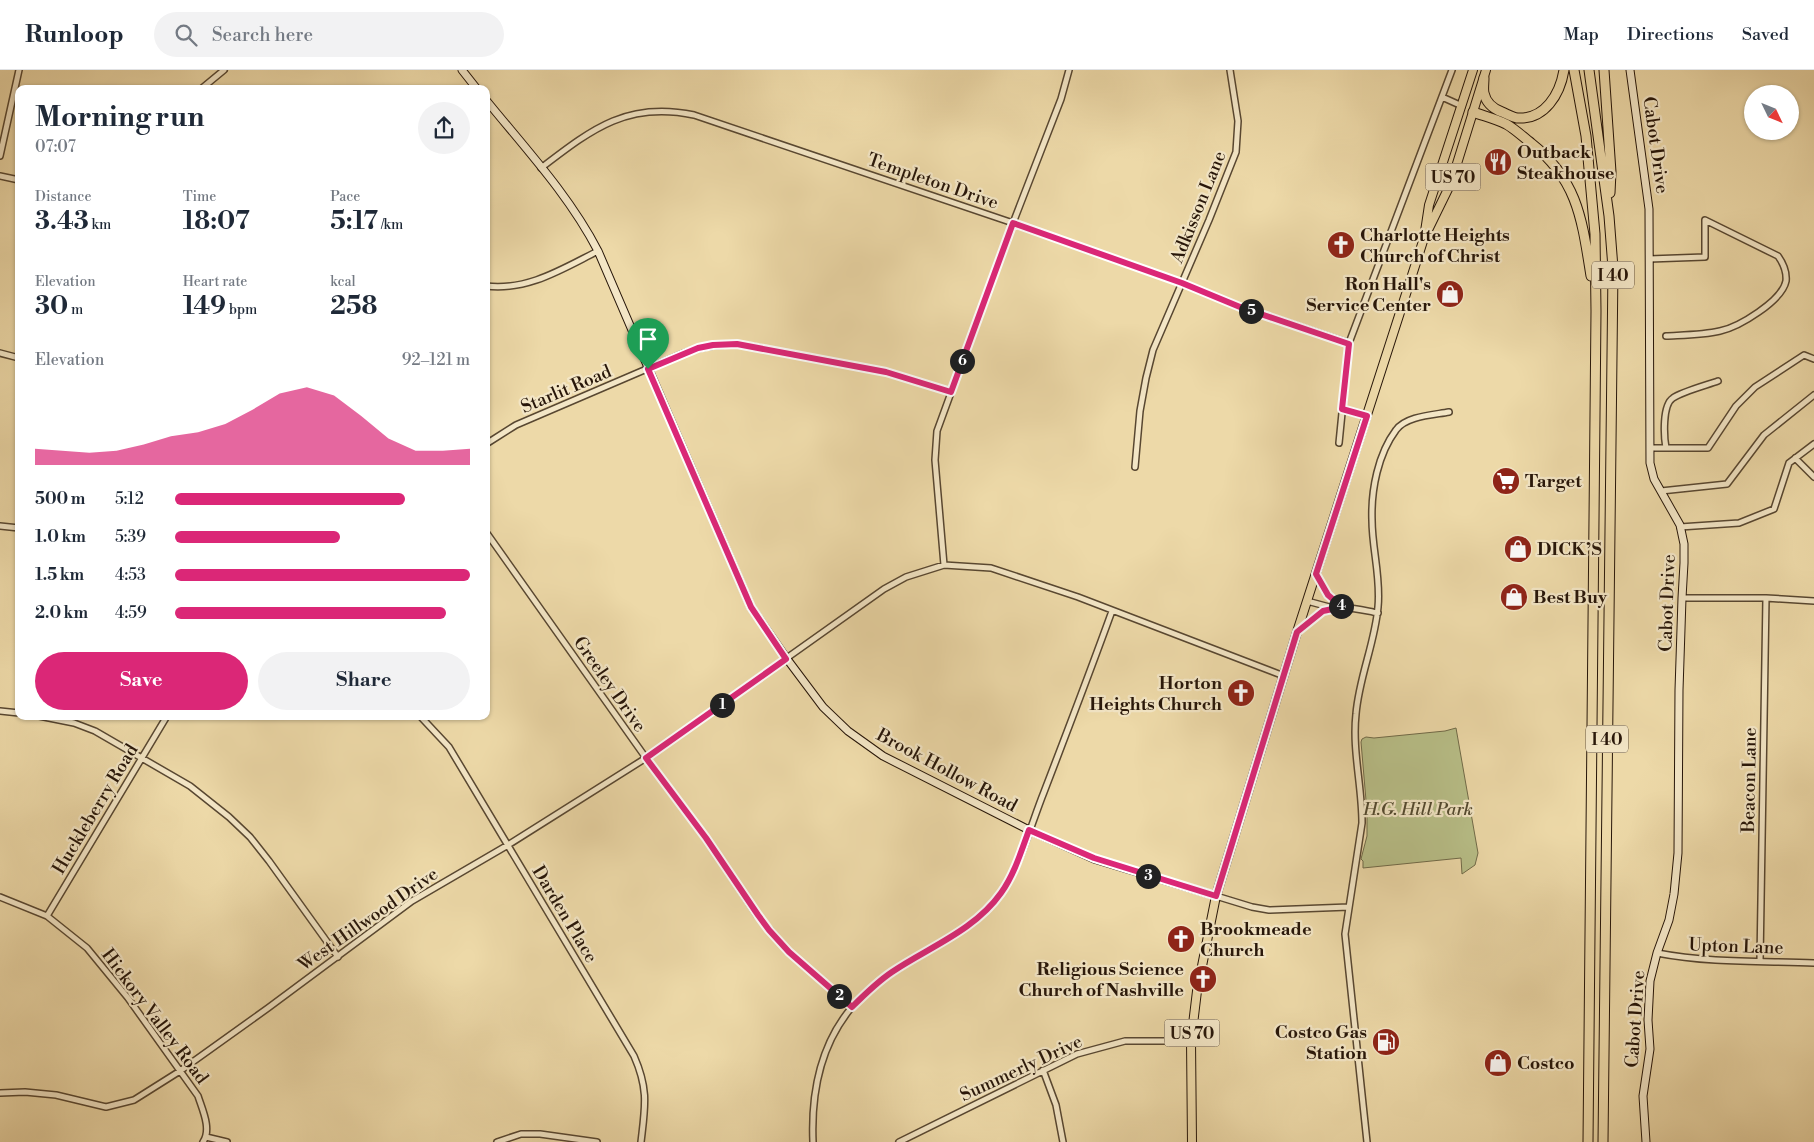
<!DOCTYPE html>
<meta charset="utf-8">
<style>
body{margin:0;font-family:"Libre Bodoni",serif;background:#f2f2f3;color:#1f2937;height:100vh;display:flex;flex-direction:column;font-size:19px;white-space:nowrap}
*{box-sizing:border-box;margin:0}
p{font-size:16px;color:#747a83}
.icon{flex:none;width:28px;height:28px;fill:none;stroke:currentColor;stroke-width:2;stroke-linecap:round;stroke-linejoin:round}
.map{position:relative;flex:1;overflow:hidden}
.panel{position:absolute;left:15px;top:15px;width:475px;height:635px;display:flex;flex-direction:column;background:#fff;border-radius:10px;box-shadow:0 1px 4px #0004}
.panel>*{flex:none}
.needle{width:32px;rotate:133deg}
.tools{position:absolute;left:1744px;top:15px;display:grid;gap:10px}
.tools a{display:grid;place-items:center;width:55px;height:55px;border-radius:50%;background:#fff;box-shadow:0 1px 4px #0004;font-size:25px}
.pin{position:absolute;display:grid;place-items:center;width:42px;height:42px;color:#fff;margin:-51px -21px;border-radius:50% 50% 50% 0;rotate:-45deg;box-shadow:0 0 5px #0007}
.pin .icon{rotate:45deg}
.km{position:absolute;width:25px;height:25px;margin:-12px;border-radius:50%;background:#222;color:#fff;font-size:14px;line-height:25px;text-align:center}
.round{display:grid;place-items:center;flex:none;width:52px;height:52px;border-radius:26px;background:#f2f2f3}
.summary{display:flex;align-items:center;justify-content:space-between;height:85px;padding:0 20px}
h1{font-size:28px;font-weight:800;line-height:38px}
.metrics{display:grid;grid-template-columns:repeat(3,1fr);gap:8px;height:85px;padding:5px 20px}
.metrics div{display:grid;align-content:center}
.metrics b{font-size:25px;font-weight:800}
.metrics small{font-size:14px;font-weight:400}
.metrics p{font-size:14px}
.chart{height:140px;padding:10px 20px}
.chart p{display:flex;justify-content:space-between}
.chart svg{width:100%;height:90px;margin-top:5px;fill:#db2777;opacity:.7}
.primary-button{display:flex;gap:10px;margin-top:auto;padding:10px 20px}
.primary-button a{flex:1;height:58px;border-radius:30px;background:#db2777;color:#fff;font-size:20px;font-weight:800;line-height:58px;text-align:center}
.primary-button a+a{background:#f2f2f3;color:#1f2937}
ul{padding:0 20px;list-style:none;font-size:16px}
li{display:grid;grid-template-columns:80px 60px 1fr;align-items:center;height:38px}
li i{height:12px;border-radius:6px;background:#db2777}
header{display:flex;align-items:center;gap:30px;box-sizing:border-box;height:70px;padding:0 25px;background:#fff;border-bottom:1px solid #e0e1e3}
header strong{font-size:24px}
nav{display:flex;gap:28px;margin-inline-start:auto;font-size:18px}
.search{width:350px;height:45px;background:#f2f2f3;display:flex;align-items:center;gap:12px;box-sizing:border-box;padding:0 18px;border-radius:28px;color:#747a83;font-size:19px}
.map>svg:first-child{display:block}
.green{fill:#b8bf88;stroke:#706a48}
.lines{fill:none;stroke-linecap:round;stroke-linejoin:round}
.street-casing{stroke:#584731;stroke-width:8}
.secondary-casing{stroke:#271609;stroke-width:9}
.primary-casing{stroke:#271609;stroke-width:10}
.highway-casing{stroke:#271609;stroke-width:11}
.street{stroke:#f3e6c6;stroke-width:5}
.secondary{stroke:#f3e6c6;stroke-width:7}
.primary{stroke:#edd9a8;stroke-width:8}
.highway{stroke:#edd9a8;stroke-width:9}
.route-casing{stroke:#fff;stroke-width:10}
.route{stroke:#db2777;stroke-width:6}
.labels{text-anchor:middle;stroke-width:4.5;stroke-linejoin:round;paint-order:stroke}
.shield{fill:#f3e6c6;stroke:#645442;stroke-width:1}
.shield-label{font-size:16px;font-weight:bold;fill:#271609}
.street-label{font-size:18px;fill:#271609;stroke:#f3e6c6}
.poi-label{font-size:18px;font-weight:bold;fill:#271609;stroke:#f3e6c6;text-anchor:start}
.park-label{font-size:18px;font-style:italic;fill:#52492f;stroke:#f3e6c6}
</style>
<header>
<strong>Runloop</strong>
<div class="search"><svg class="icon" aria-label="search" viewBox="0 0 24 24"><circle cx="10" cy="10" r="6"/><path d="M15 15l6 6"/></svg>Search here</div>
<nav><a>Map</a><a>Directions</a><a>Saved</a></nav>
</header>
<div class="map">
<svg width="1814" height="1072" viewBox="0 0 1814 1072">
<rect width="100%" height="100%" fill="#edd9a8"/>
<filter id="stains"><feTurbulence type="fractalNoise" baseFrequency=".004" numOctaves="4"/><feColorMatrix values="0 0 0 0 .2 0 0 0 0 .09 0 0 0 0 .02 0 0 0 .5 -.17"/></filter>
<radialGradient id="worn" r=".72"><stop offset=".6" stop-color="#630" stop-opacity="0"/><stop offset="1" stop-color="#630" stop-opacity=".3"/></radialGradient>
<path class="green" d="M1456 658 1478 783 1475 795 1462 804 1461 788 1363 798V791L1361 789 1367 766V742L1361 672 1362 669 1366 667 1374 668 1445 661Z"/>
<g class="lines">
<defs>
<path id="street" d="M201 19 224 0
M1442 27 1462 36
M0 86 19 0
M541 98C592 59 627 31 694 45L1013 153 1182 213 1240 237 1349 273
M0 106 19 110
M1649 189 1705 187V150L1778 186C1783 193 1787 201 1786 211 1782 231 1739 257 1720 261 1703 265 1684 265 1666 266
M486 216C528 221 562 199 598 181
M0 283 19 288
M1342 339 1367 346
M1339 373 1349 273 1452 0
M486 374 516 355 684 283C706 275 726 273 750 276L886 302 951 322
M1650 378H1708L1736 336 1755 317 1804 285 1814 289
M1666 378C1664 367 1662 335 1673 328 1681 322 1707 315 1718 311
M1795 388 1814 407
M1135 397 1140 341 1146 308 1153 280 1209 150 1236 82 1238 51 1230 0
M1661 421 1727 414 1764 365 1814 325
M0 456 19 458
M1680 457 1739 453 1774 439 1789 393 1814 374
M486 462 646 688 706 768 757 845 789 882 852 937
M944 495 935 390 937 361 1013 153 1061 29 1069 0
M1316 504 1328 525 1342 537
M1682 528H1766L1814 531
M1307 531 1333 538
M1298 561C1306 555 1314 546 1323 541 1339 533 1361 540 1378 543
M0 641 19 643
M39 646 74 653 95 661 190 716 229 747 250 767 269 791 338 887
M420 646 449 677 634 986C649 1020 645 1037 641 1072
M1216 826 1252 837 1269 840 1349 837
M0 827 47 846 87 878 128 928 198 1026C202 1039 212 1059 203 1072
M47 846 167 646
M1657 883C1709 893 1761 891 1814 893
M1760 891 1766 528
M1043 1000 1056 1035 1063 1072
M0 1023 25 1022 56 1025 106 1037 134 1030 180 1001 268 938 412 831 508 775 646 688 884 519 906 507 944 495 991 498 1078 527 1284 606
M206 1067 227 1072
M497 1072 521 1064H540L597 1072
M813 1072C811 1024 820 975 852 937 871 914 898 898 924 883 955 865 986 847 1005 817 1022 789 1032 752 1044 722 1067 662 1090 602 1112 541
M899 1072 1077 984 1125 971H1191
M1367 1072 1345 864 1362 753C1362 716 1352 680 1356 644 1359 607 1375 573 1378 537 1381 507 1372 479 1372 450 1371 420 1378 384 1396 360 1406 346 1433 345 1449 342"/>
<path id="secondary" d="M462 0 477 19
M1630 0 1649 139 1650 393 1654 409 1680 455 1684 474V493L1682 528 1679 620 1678 783 1674 824 1669 850 1657 883 1650 911 1648 950 1650 979 1643 1026 1646 1072
M486 30C525 78 569 125 598 181L751 537 787 589 823 637 848 661 883 686 1029 760 1094 789 1216 826"/>
<path id="primary" d="M1428 160 1451 113 1486 0
M1192 1072 1191 971 1197 921 1216 826 1297 562 1424 168 1429 135 1473 0"/>
<path id="highway" d="M1574 0 1586 66 1595 164 1596 241 1588 1072
M1589 0 1609 146 1613 198 1603 1072
M1604 0 1611 102 1610 123
M1484 8C1484 13 1483 19 1484 23 1486 33 1494 39 1502 42 1507 44 1512 47 1517 48 1545 50 1560 24 1564 0
M1473 42C1484 46 1496 49 1506 54 1515 59 1523 67 1531 73 1578 110 1582 150 1591 206"/>
</defs>
<use href="#street" class="street-casing"/>
<use href="#secondary" class="secondary-casing"/>
<use href="#primary" class="primary-casing"/>
<use href="#highway" class="highway-casing"/>
<use href="#street" class="street"/>
<use href="#secondary" class="secondary"/>
<use href="#primary" class="primary"/>
<use href="#highway" class="highway"/>
</g>
<g class="lines">
<defs>
<path id="route" d="M1013 153 1182 213 1240 237 1349 274 1342 339 1367 346 1316 504 1328 525 1342 537 1323 541 1297 562 1216 826 1094 788 1029 760C1021 782 1014 805 1001 823 974 861 929 877 892 902 877 912 864 925 852 937L789 882 769 860 758 845 706 768 646 688 786 589 751 537 648 299 698 278 713 275 737 274 886 302 951 322Z"/>
</defs>
<use href="#route" class="route-casing"/>
<use href="#route" class="route"/>
</g>
<defs>
<symbol id="restaurant-disc" viewBox="-11 -11 22 22"><circle r="9.5" fill="#8f2418" stroke="#f3e6c6"/><path d="M-5-6h1v4h1v-4h1v4h1v-4h1v5L-1.5 .5V6h-2V.5L-5-1ZM5-6V6H3V1.5H1.5Q1.5-4 5-6Z" fill="#fff"/></symbol>
<symbol id="church-disc" viewBox="-11 -11 22 22"><circle r="9.5" fill="#8f2418" stroke="#f3e6c6"/><path d="M-1.2-6h2.4v3.5h3.3v2.4h-3.3V6h-2.4V-.1h-3.3v-2.4h3.3Z" fill="#fff"/></symbol>
<symbol id="shop-disc" viewBox="-11 -11 22 22"><circle r="9.5" fill="#8f2418" stroke="#f3e6c6"/><path d="M-5-2.5h2.3a2.7 3.5 0 0 1 5.4 0H5L5.5 6h-11ZM-1.5-2.5h3a1.5 2.3 0 0 0-3 0Z" fill="#fff"/></symbol>
<symbol id="supermarket-disc" viewBox="-11 -11 22 22"><circle r="9.5" fill="#8f2418" stroke="#f3e6c6"/><path d="M-6-5.5h2.5l.6 2H6L4.5 2H-2.5L-4.4-4H-6ZM-1.5 3.2a1.3 1.3 0 1 0 .1 0ZM3 3.2a1.3 1.3 0 1 0 .1 0Z" fill="#fff"/></symbol>
<symbol id="fuel-disc" viewBox="-11 -11 22 22"><circle r="9.5" fill="#8f2418" stroke="#f3e6c6"/><path d="M-5.5-6h7V0h2V4h1.3V-2.5L3-4.5l.8-.8L6-3V5H2.5V1h-1V6h-7ZM-4.2-4.7v3.2H.2V-4.7Z" fill="#fff"/></symbol>
</defs>
<g fill-rule="evenodd">
<use href="#restaurant-disc" x="1482" y="76" width="32" height="32"/>
<use href="#church-disc" x="1325" y="159" width="32" height="32"/>
<use href="#shop-disc" x="1434" y="208" width="32" height="32"/>
<use href="#supermarket-disc" x="1490" y="395" width="32" height="32"/>
<use href="#shop-disc" x="1502" y="463" width="32" height="32"/>
<use href="#shop-disc" x="1498" y="511" width="32" height="32"/>
<use href="#church-disc" x="1225" y="607" width="32" height="32"/>
<use href="#church-disc" x="1165" y="853" width="32" height="32"/>
<use href="#church-disc" x="1187" y="893" width="32" height="32"/>
<use href="#fuel-disc" x="1370" y="956" width="32" height="32"/>
<use href="#shop-disc" x="1482" y="977" width="32" height="32"/>
</g>
<g class="labels">
<g class="shield">
<rect x="1425.5" y="93.5" width="55" height="27" rx="4"/>
<rect x="1592" y="191.5" width="42" height="27" rx="4"/>
<rect x="1586" y="655.5" width="42" height="27" rx="4"/>
<rect x="1164.5" y="949.5" width="55" height="27" rx="4"/>
</g>
<g class="shield-label">
<text x="1453" y="113">US 70</text>
<text x="1613" y="211">I 40</text>
<text x="1607" y="675">I 40</text>
<text x="1192" y="969">US 70</text>
</g>
<g class="street-label">
<text transform="translate(1656 75) rotate(82)" y="6">Cabot Drive</text>
<text transform="translate(933 111) rotate(19)" y="6">Templeton Drive</text>
<text transform="translate(1198 137) rotate(-68)" y="6">Adkisson Lane</text>
<text transform="translate(566 319) rotate(-23)" y="6">Starlit Road</text>
<text transform="translate(1667 533) rotate(-88)" y="6">Cabot Drive</text>
<text transform="translate(610 614) rotate(55)" y="6">Greeley Drive</text>
<text transform="translate(947 700) rotate(28)" y="6">Brook Hollow Road</text>
<text transform="translate(1749 710) rotate(-89)" y="6">Beacon Lane</text>
<text transform="translate(95 739) rotate(-59)" y="6">Huckleberry Road</text>
<text transform="translate(565 844) rotate(59)" y="6">Darden Place</text>
<text transform="translate(368 849) rotate(-35)" y="6">West Hillwood Drive</text>
<text transform="translate(1736 876) rotate(2)" y="6">Upton Lane</text>
<text transform="translate(155 946) rotate(53)" y="6">Hickory Valley Road</text>
<text transform="translate(1635 949) rotate(-86)" y="6">Cabot Drive</text>
<text transform="translate(1021 998) rotate(-25)" y="6">Summerly Drive</text>
</g>
<g class="poi-label">
<text x="1517" y="88">Outback<tspan x="1517" dy="21">Steakhouse</tspan></text>
<text x="1360" y="171">Charlotte Heights<tspan x="1360" dy="21">Church of Christ</tspan></text>
<text x="1431" y="220" text-anchor="end">Ron Hall's<tspan x="1431" dy="21">Service Center</tspan></text>
<text x="1525" y="417">Target</text>
<text x="1537" y="485">DICK’S</text>
<text x="1533" y="533">Best Buy</text>
<text x="1222" y="619" text-anchor="end">Horton<tspan x="1222" dy="21">Heights Church</tspan></text>
<text x="1200" y="865">Brookmeade<tspan x="1200" dy="21">Church</tspan></text>
<text x="1184" y="905" text-anchor="end">Religious Science<tspan x="1184" dy="21">Church of Nashville</tspan></text>
<text x="1367" y="968" text-anchor="end">Costco Gas<tspan x="1367" dy="21">Station</tspan></text>
<text x="1517" y="999">Costco</text>
</g>
<g class="park-label">
<text x="1418" y="745">H.G. Hill Park</text>
</g>
</g>
<rect width="100%" height="100%" filter="url(#stains)"/>
<rect width="100%" height="100%" fill="url(#worn)"/>
</svg>
<div class="tools">
<a><svg class="needle" viewBox="-14 -14 28 28"><path d="M0-13l5 13h-10z" fill="#e53935"/><path d="M0 13l5-13h-10z" fill="#747a83"/></svg></a>
</div>
<div class="pin" style="left:648px;top:299px;background:#1e9e55"><svg class="icon" aria-label="arrive" viewBox="0 0 24 24"><path d="M6 21V4h12l-3 4 3 4H6"/></svg></div>
<b class="km" style="left:722px;top:635px">1</b>
<b class="km" style="left:839px;top:926px">2</b>
<b class="km" style="left:1148px;top:806px">3</b>
<b class="km" style="left:1341px;top:536px">4</b>
<b class="km" style="left:1251px;top:241px">5</b>
<b class="km" style="left:962px;top:291px">6</b>
<section class="panel">
<div class="summary"><div><h1>Morning run</h1><p>07:07</p></div><a class="round"><svg class="icon" aria-label="share" viewBox="0 0 24 24"><path d="M12 15V3M7 8l5-5 5 5M5 13v7h14v-7"/></svg></a></div>
<div class="metrics">
<div><p>Distance</p><b>3.43<small> km</small></b></div>
<div><p>Time</p><b>18:07</b></div>
<div><p>Pace</p><b>5:17<small> /km</small></b></div>
</div>
<div class="metrics">
<div><p>Elevation</p><b>30<small> m</small></b></div>
<div><p>Heart rate</p><b>149<small> bpm</small></b></div>
<div><p>kcal</p><b>258</b></div>
</div>
<div class="chart"><p><span>Elevation</span>92–121 m</p>
<svg viewBox="0 0 160 44" preserveAspectRatio="none"><path d="M0 44V36L10 37L20 38L30 37L40 34L50 30L60 28L70 24L80 17L90 9L100 6L110 10L120 20L130 31L140 37L150 37L160 36V44z"/></svg>
</div>
<ul>
<li><b>500 m</b>5:12<i style="width:78%"></i></li>
<li><b>1.0 km</b>5:39<i style="width:56%"></i></li>
<li><b>1.5 km</b>4:53<i style="width:100%"></i></li>
<li><b>2.0 km</b>4:59<i style="width:92%"></i></li>
</ul>
<div class="primary-button"><a>Save</a><a>Share</a></div>
</section>
</div>
